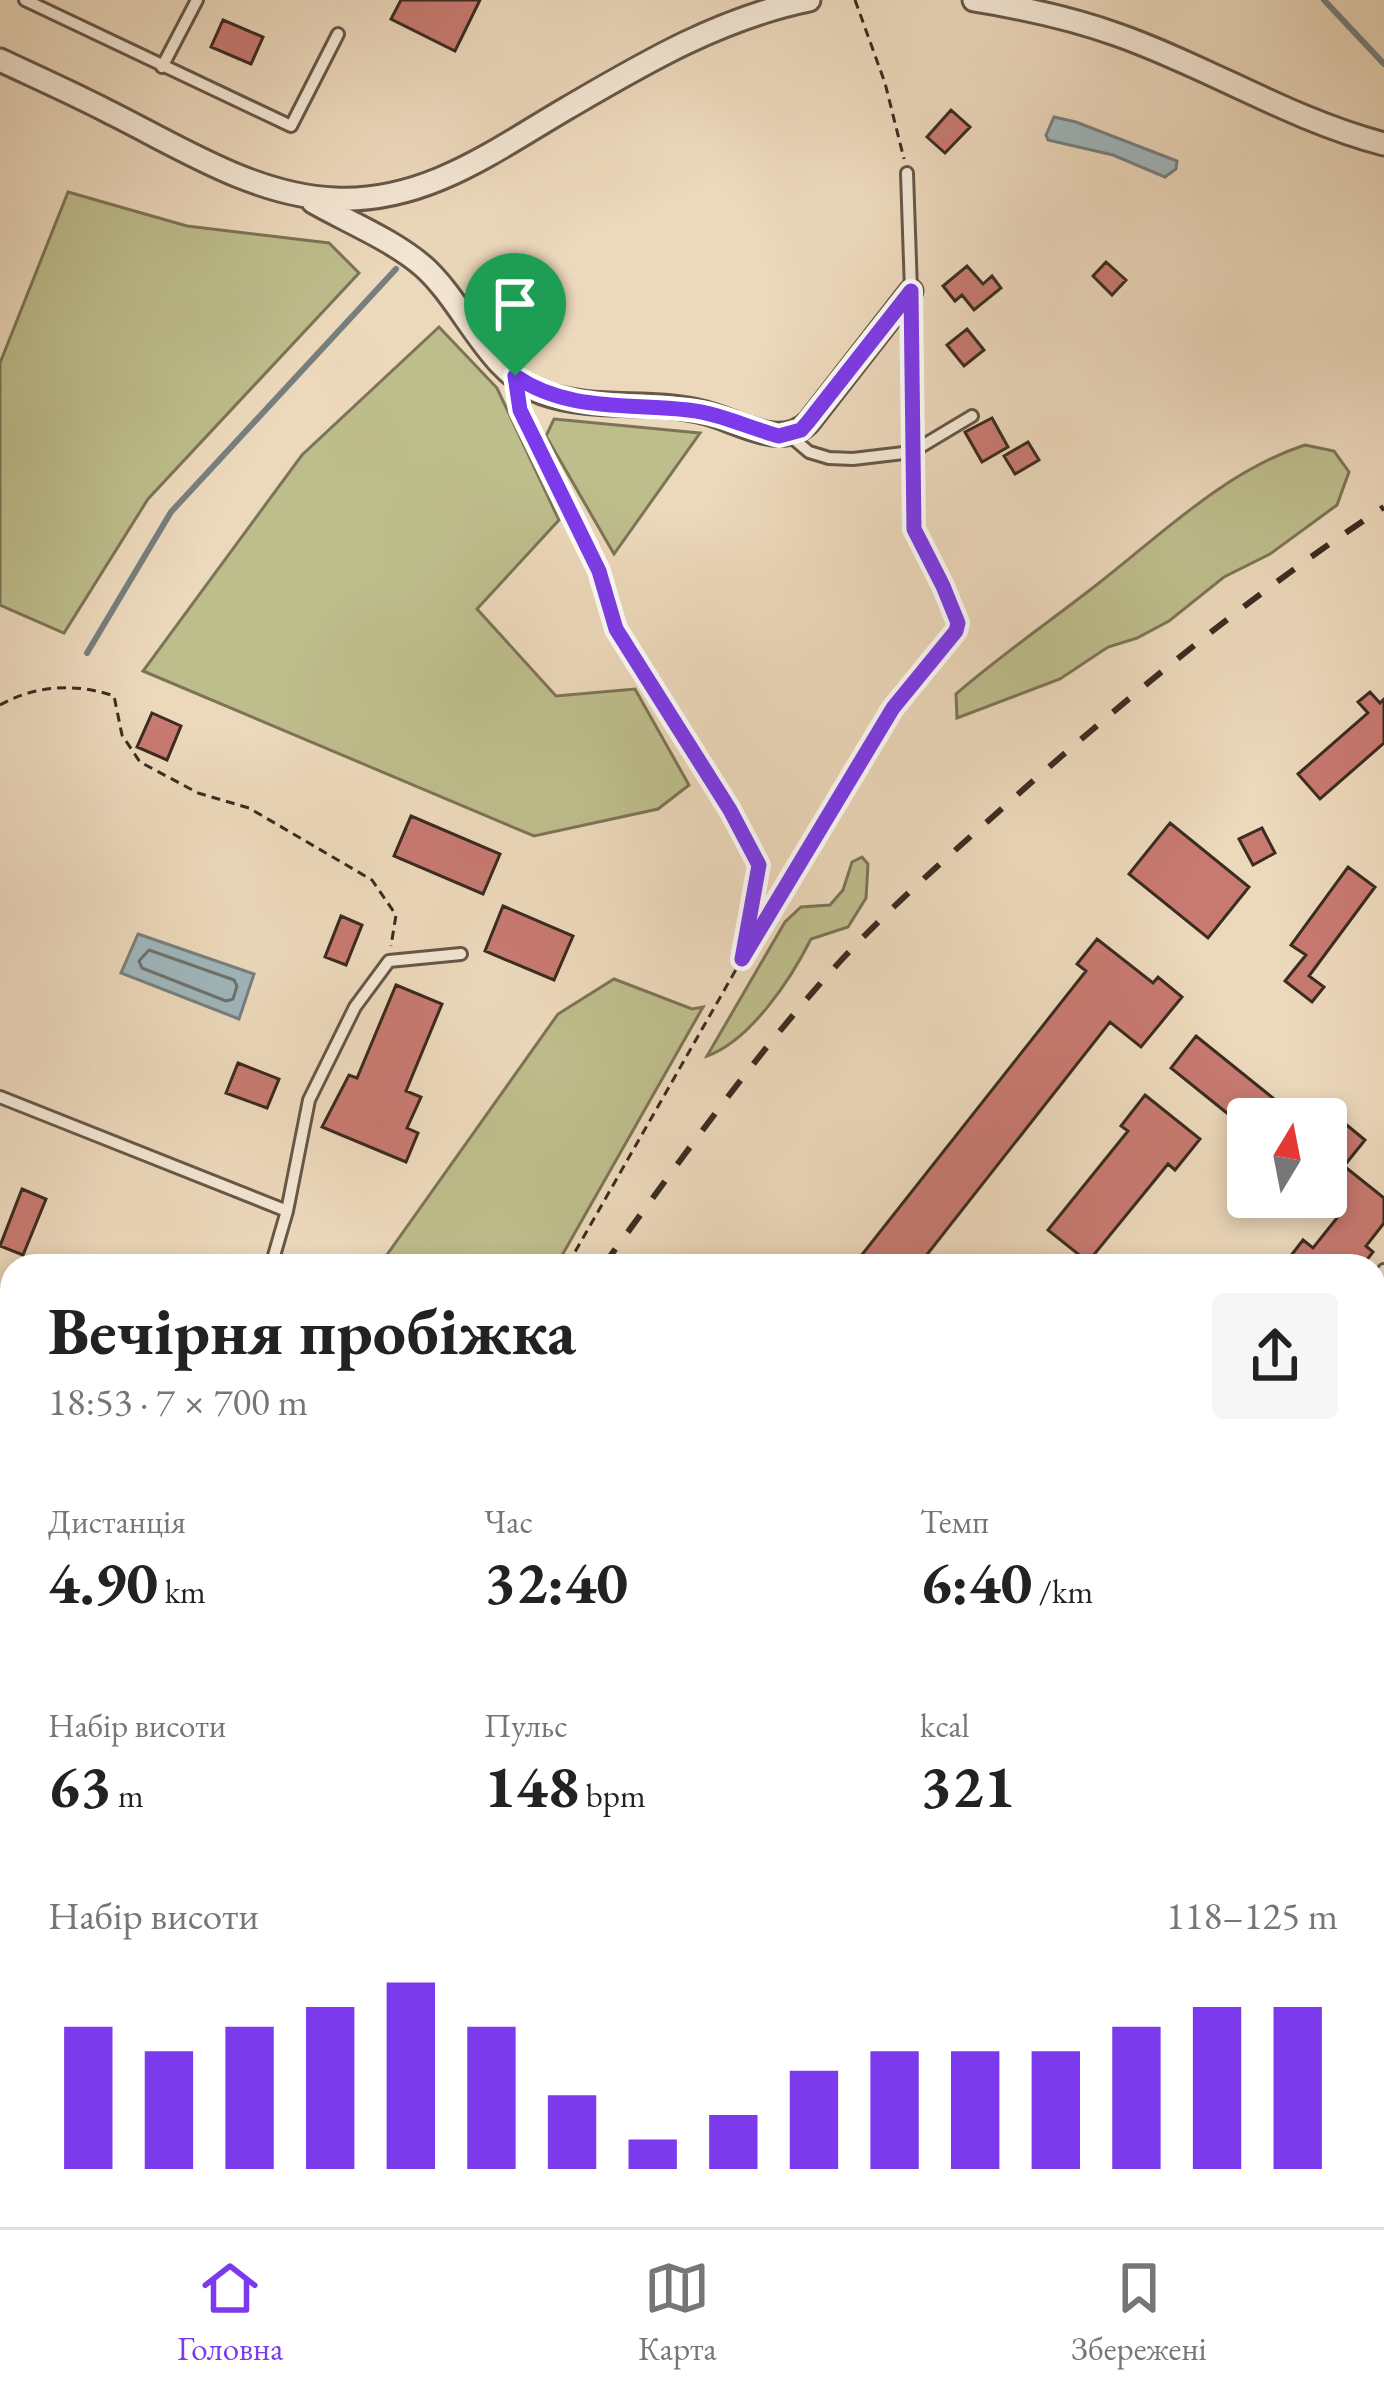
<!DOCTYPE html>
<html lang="uk">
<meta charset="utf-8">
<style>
body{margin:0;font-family:"EB Garamond",serif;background:#f6f6f6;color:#222;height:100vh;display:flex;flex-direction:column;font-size:45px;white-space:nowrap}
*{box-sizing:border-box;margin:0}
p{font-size:39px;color:#767676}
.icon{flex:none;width:66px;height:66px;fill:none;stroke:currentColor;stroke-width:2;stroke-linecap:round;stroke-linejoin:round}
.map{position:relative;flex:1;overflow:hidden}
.sheet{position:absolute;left:0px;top:1254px;width:1386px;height:975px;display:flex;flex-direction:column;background:#fff;border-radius:36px 36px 0 0;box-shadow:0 6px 18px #0003}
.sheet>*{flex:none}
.needle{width:78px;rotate:10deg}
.tools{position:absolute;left:1227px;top:1098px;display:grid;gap:24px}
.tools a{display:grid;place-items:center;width:120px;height:120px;border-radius:12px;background:#fff;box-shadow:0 6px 18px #0003;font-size:60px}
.pin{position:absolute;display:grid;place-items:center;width:102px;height:102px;color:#fff;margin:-123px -51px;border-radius:50% 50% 50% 0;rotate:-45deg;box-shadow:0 0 12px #0007}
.pin .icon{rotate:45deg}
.round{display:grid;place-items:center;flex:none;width:126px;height:126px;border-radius:12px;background:#f6f6f6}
.summary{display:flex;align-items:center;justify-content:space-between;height:204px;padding:0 48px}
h1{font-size:66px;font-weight:700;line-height:90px}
.metrics{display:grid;grid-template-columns:repeat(3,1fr);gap:18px;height:204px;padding:12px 48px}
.metrics div{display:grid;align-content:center}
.metrics b{font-size:60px;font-weight:700}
.metrics small{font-size:33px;font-weight:400}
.metrics p{font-size:33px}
.chart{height:336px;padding:24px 48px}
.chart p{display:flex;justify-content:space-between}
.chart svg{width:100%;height:216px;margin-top:12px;stroke:#7c3aed;stroke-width:6}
.menu{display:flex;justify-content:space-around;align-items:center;height:168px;border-top:3px solid #e0e0e0;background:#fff;font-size:33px;color:#767676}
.menu a{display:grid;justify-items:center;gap:6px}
.menu .current{color:#7c3aed}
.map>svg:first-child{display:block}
.green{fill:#bebd8c;stroke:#7c7456;stroke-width:3}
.water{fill:#9fb6bc;stroke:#777f7e;stroke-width:3}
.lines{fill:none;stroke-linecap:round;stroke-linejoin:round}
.shore{stroke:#6d716e;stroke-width:3}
.stream{stroke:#777f7e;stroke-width:6}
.building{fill:#c87a71;stroke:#3b2c21;stroke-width:3}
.lane-casing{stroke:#675748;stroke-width:16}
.street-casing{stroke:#675748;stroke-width:27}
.path{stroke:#3b2c21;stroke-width:3;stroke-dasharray:9 6;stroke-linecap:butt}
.lane{stroke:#f3e6d3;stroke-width:10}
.street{stroke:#f3e6d3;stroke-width:21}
.rail{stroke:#3b2c21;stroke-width:6;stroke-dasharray:21 21;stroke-linecap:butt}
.route-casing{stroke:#fff;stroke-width:24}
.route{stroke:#7c3aed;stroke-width:15}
</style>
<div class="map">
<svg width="1384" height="2227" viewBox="0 0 1384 2227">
<rect width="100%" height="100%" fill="#ecd8bb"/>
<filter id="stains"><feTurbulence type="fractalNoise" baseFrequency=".00167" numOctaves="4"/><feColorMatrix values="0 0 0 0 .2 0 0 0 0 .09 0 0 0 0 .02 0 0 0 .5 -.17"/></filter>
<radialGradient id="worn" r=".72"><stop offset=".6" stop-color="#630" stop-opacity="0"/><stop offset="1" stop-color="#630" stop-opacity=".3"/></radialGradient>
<path class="green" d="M68 192 187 226 329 243 359 273 148 499 64 633 0 605V363Z
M439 327 497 388 559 520 477 609 556 696 635 689 689 785 658 809 534 836 143 671 302 455Z
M554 419 700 433 614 554 546 436Z
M1305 445 1334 451 1349 472 1337 505 1270 554 1224 577 1169 621 1137 638 1108 647 1060 679 957 718 956 694C1003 653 1055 618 1104 579 1166 530 1228 470 1305 445Z
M862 857 868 864 866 898 848 927 811 939C791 979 750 1041 707 1056L785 922 801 907 830 905 843 890 852 862Z
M614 979 692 1009 703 1007 556 1266H379L558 1014Z"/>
<path class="water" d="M1054 117 1076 122 1177 161 1176 169 1165 177 1113 155 1048 140 1046 135Z
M138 934 254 974 239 1019 121 973Z"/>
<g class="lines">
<path class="shore" d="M149 950 234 980 237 986 233 999 226 1001 142 968 139 961Z"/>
<path class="stream" d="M1324 0 1384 64
M87 653 171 512 396 269"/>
</g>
<path class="building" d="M401 0H480L455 51 391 19Z
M223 20 263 37 251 64 211 47Z
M951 110 970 127 945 153 927 137Z
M1106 262 1126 280 1112 295 1093 276Z
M967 266 983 284 992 276 1001 288 974 310 962 295 955 301 943 286Z
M967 329 984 350 964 366 947 345Z
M992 418 1008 447 982 462 965 432Z
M1028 442 1039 460 1015 474 1004 456Z
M1370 692 1380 703 1384 699V743L1320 799 1298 774 1368 713 1358 702Z
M152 713 181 726 167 760 137 747Z
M411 816 500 854 483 894 394 856Z
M1170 823 1249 887 1208 938 1129 874Z
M1262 828 1275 853 1253 865 1239 839Z
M1348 867 1375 887 1309 976 1324 987 1312 1002 1285 981 1306 955 1291 945Z
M503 906 573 936 554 980 485 951Z
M341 916 362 925 346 965 325 957Z
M1097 939 1153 983 1158 977 1182 997 1141 1047 1110 1022 918 1266H853L1086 971 1077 964Z
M396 985 442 1004 406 1091 421 1097 407 1128 418 1133 406 1162 322 1127 349 1075 357 1078Z
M1196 1036 1299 1119H1248V1130L1171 1068Z
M238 1063 279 1079 267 1108 226 1093Z
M1145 1095 1200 1139 1175 1170 1168 1164 1088 1262 1048 1230 1128 1131 1121 1126Z
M1326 1108 1365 1140 1344 1166 1384 1198V1223L1366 1246 1373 1252 1362 1266H1283L1303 1240 1313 1248 1345 1208 1326 1193Z
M22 1189 46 1199 23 1255 0 1246Z"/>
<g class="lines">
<defs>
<path id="lane" d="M25 0 291 126 338 34
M162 67 197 0
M907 173 911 291
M789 435 809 452 829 458 853 459 912 452 972 416
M0 1097 287 1211 271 1266
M287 1211 309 1100 355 1007 389 961 461 954
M1374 1283 1384 1270
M1374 1314 1384 1322
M0 1571 12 1565
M1374 1977 1384 1985
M1374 2052 1384 2040
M353 2217 354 2227
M217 2227 221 2217
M761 2227 766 2217
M1197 2227 1204 2217"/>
<path id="street" d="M974 0C1024 8 1071 18 1118 35 1209 67 1291 120 1384 144
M0 60C36 77 72 93 107 111 178 146 254 196 335 199 426 203 495 150 569 107 646 62 721 18 809 0
M313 202C348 222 393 240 424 267 465 304 488 373 542 393 596 412 652 398 706 413 738 421 781 451 809 422L911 291
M0 1994 12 1978
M1297 2217 1314 2227"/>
</defs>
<use href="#lane" class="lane-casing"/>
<use href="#street" class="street-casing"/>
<path class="path" d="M855 0 885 83 904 159
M911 322 912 433
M519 404 599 571 616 629 740 827 759 865 742 959 567 1266
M0 705C35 685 77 683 114 696L122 735 140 762 198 793 249 808 372 880 396 915 391 946
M745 953 893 708 956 631C960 599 928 563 917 534 909 514 912 488 912 466"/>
<use href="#lane" class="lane"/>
<use href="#street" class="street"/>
<path class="rail" d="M603 1266C675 1168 745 1068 826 977 887 908 957 849 1025 788 1140 687 1256 591 1384 507
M0 2098 12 2082
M387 2217 391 2227
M438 2217 442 2227"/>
</g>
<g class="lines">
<defs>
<path id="route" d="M911 291 914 529 943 586 958 623 956 631 893 708 742 959 759 865 730 810 616 629 599 571 520 410 515 376C568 412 627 403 688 410 719 413 749 428 779 436L801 430 808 422Z"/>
</defs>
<use href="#route" class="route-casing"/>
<use href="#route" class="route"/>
</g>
<rect width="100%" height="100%" filter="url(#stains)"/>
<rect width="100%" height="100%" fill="url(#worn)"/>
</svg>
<div class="tools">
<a><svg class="needle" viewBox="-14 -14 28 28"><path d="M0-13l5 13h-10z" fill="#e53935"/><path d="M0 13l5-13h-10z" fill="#767676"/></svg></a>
</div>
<div class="pin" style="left:515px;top:376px;background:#1e9e55"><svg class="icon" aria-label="arrive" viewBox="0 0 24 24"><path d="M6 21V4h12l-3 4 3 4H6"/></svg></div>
<section class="sheet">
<div class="summary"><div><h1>Вечірня пробіжка</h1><p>18:53 · 7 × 700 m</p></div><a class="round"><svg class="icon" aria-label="share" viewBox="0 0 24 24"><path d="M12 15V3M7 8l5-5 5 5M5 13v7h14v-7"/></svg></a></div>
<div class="metrics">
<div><p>Дистанція</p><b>4.90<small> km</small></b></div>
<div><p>Час</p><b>32:40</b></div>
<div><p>Темп</p><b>6:40<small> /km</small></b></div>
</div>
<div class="metrics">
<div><p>Набір висоти</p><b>63<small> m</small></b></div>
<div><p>Пульс</p><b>148<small> bpm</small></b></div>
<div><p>kcal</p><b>321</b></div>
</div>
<div class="chart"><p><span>Набір висоти</span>118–125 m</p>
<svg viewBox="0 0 160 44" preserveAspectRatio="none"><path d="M5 44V15M15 44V20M25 44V15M35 44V11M45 44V6M55 44V15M65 44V29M75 44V38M85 44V33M95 44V24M105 44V20M115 44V20M125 44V20M135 44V15M145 44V11M155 44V11"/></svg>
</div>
</section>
</div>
<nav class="menu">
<a class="current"><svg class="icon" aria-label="home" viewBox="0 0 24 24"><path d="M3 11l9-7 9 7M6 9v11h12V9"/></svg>Головна</a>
<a><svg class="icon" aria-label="map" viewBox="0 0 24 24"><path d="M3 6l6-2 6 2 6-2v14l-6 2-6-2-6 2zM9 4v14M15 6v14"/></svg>Карта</a>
<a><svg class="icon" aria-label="saved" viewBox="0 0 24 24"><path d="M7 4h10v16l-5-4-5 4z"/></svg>Збережені</a>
</nav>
